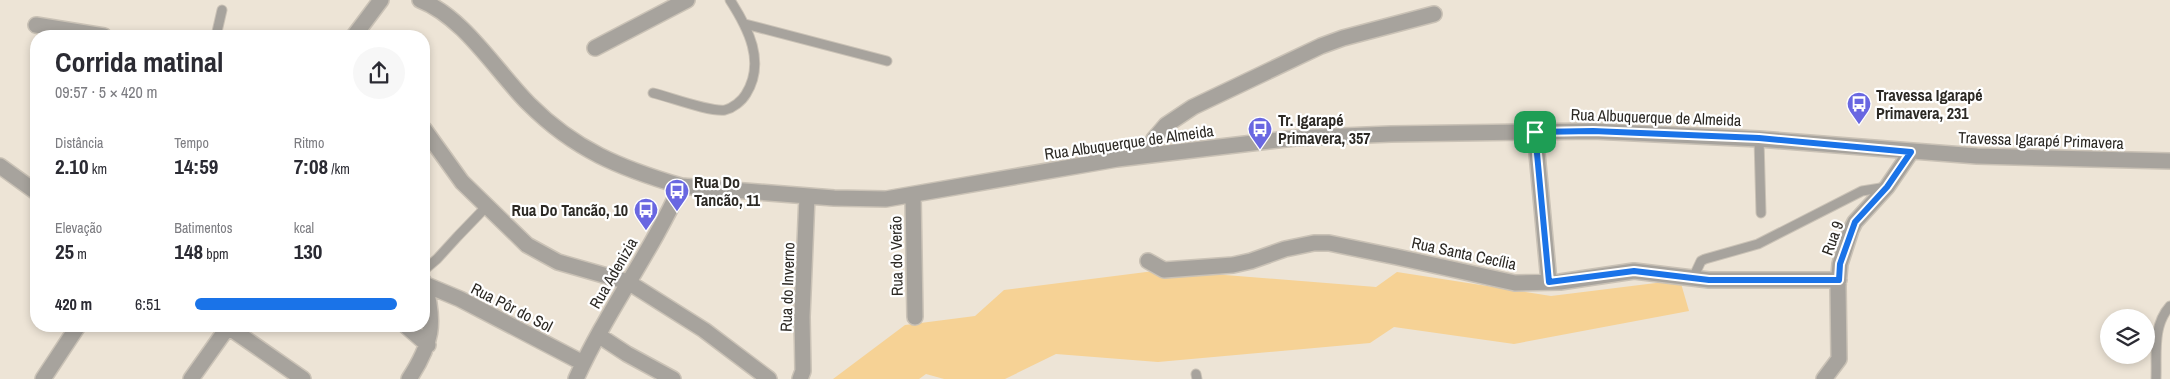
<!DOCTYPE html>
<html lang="pt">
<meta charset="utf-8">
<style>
body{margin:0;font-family:"Archivo Narrow",sans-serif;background:#f7f7f7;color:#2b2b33;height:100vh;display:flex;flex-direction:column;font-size:19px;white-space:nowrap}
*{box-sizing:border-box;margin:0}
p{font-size:16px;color:#7c7c81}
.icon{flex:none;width:28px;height:28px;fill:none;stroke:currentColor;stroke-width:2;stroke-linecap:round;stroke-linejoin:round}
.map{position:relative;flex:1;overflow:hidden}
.details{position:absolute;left:30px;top:30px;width:400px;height:302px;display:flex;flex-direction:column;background:#fff;border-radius:20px;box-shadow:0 2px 8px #0003}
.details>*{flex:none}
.fabs{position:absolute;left:2100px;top:309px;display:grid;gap:10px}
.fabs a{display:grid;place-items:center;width:55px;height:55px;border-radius:50%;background:#fff;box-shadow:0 2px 8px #0003;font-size:25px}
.pin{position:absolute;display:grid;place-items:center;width:42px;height:42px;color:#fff;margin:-21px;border-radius:10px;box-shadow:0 2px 8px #0006}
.round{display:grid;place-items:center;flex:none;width:52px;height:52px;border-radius:26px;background:#f7f7f7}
.summary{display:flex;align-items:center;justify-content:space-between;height:85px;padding:0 25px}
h1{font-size:28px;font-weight:700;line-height:38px}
.stats{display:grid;grid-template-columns:repeat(3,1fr);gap:8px;height:85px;padding:5px 25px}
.stats div{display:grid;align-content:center}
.stats b{font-size:21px;font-weight:700}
.stats small{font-size:14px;font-weight:400}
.stats p{font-size:14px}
ul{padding:0 25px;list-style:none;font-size:16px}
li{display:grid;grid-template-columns:80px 60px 1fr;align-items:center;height:38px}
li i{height:12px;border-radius:6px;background:#1a73e8}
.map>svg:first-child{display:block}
.green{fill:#f6d295}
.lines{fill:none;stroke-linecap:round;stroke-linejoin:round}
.lane-casing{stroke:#cac2b6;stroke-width:11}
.street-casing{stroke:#cac2b6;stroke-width:18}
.lane{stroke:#a7a39d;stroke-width:9}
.street{stroke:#a7a39d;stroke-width:15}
.route-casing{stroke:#fff;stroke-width:10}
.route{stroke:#1a73e8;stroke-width:6}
.labels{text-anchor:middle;stroke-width:4.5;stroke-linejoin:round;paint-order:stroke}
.poi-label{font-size:16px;font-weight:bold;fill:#2c2924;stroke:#fff;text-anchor:start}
.street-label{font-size:16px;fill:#2c2924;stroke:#fff}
</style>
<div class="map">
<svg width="2170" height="379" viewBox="0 0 2170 379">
<rect width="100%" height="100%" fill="#ede4d6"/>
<path class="green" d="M1162 270 1376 287 1397 272 1551 296 1680 280 1689 311 1514 344 1394 327 1370 343 1158 362 1056 354 1005 379H944L926 374 919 379H833L905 325 975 316 1004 290Z"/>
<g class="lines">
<defs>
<path id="lane" d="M745 24 887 61
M216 36 222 10
M653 93C670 97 709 112 725 110 733 108 742 101 746 94 766 62 748 28 730 0
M1759 139 1761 213
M424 270 437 259 458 236 486 207
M1693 278 1701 261 1705 259 1758 244 1862 191 1887 187
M1196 374 1197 379
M2156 379C2157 354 2152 326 2170 306"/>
<path id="street" d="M420 0C464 17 496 71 529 104 575 150 620 168 681 186L834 198 886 199 1117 159 1295 138 1391 134 1593 131 1759 139 1977 156 2170 161
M36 25 104 36
M354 36 381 0
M595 48 687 0
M424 129 462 182 527 245 558 262 628 282 704 330 769 379
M1535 132 1549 282
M1147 155 1154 139 1166 125 1193 107 1321 46 1343 38 1434 14
M0 166 36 192
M913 195 915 317
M1148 261 1164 270 1233 265 1251 261 1285 249 1314 243H1329L1397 257 1515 283 1560 282 1634 271 1709 280H1839
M424 284 460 299 583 363
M227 326 303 379
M406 326 428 345
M598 335 627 354 673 379
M43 379 78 326
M191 379 228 327
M409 379C432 344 436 323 424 282
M576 379C606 312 651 253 681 186
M800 379 803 371 802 317 807 196
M1824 379 1839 359 1838 286 1840 264 1851 230 1855 222 1887 187 1911 152"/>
</defs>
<use href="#lane" class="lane-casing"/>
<use href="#street" class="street-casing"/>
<use href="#lane" class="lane"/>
<use href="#street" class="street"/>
</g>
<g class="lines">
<defs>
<path id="route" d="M1593 131 1759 138 1911 152 1887 187 1855 222 1840 264 1839 280H1709L1634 271 1549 282 1535 132Z"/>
</defs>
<use href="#route" class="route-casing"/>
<use href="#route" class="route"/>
</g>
<defs>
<symbol id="bus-pin" viewBox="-11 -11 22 30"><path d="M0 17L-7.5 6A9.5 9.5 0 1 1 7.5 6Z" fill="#6967e1" stroke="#fff"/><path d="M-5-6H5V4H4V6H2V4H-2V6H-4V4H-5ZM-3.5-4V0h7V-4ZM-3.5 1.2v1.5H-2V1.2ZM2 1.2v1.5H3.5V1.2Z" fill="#fff"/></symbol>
</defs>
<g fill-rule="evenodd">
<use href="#bus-pin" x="1845" y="90" width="28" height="38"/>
<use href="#bus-pin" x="1246" y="115" width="28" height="38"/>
<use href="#bus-pin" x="663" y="177" width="28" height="38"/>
<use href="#bus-pin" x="632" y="196" width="28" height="38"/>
</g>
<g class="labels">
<g class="poi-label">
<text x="1876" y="101">Travessa Igarapé<tspan x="1876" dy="18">Primavera, 231</tspan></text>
<text x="1278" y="126">Tr. Igarapé<tspan x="1278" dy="18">Primavera, 357</tspan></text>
<text x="694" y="188">Rua Do<tspan x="694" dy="18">Tancão, 11</tspan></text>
<text x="628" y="216" text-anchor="end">Rua Do Tancão, 10</text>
</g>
<g class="street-label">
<text transform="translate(1656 117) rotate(2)" y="6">Rua Albuquerque de Almeida</text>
<text transform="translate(2041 140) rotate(2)" y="6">Travessa Igarapé Primavera</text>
<text transform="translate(1129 142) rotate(-8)" y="6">Rua Albuquerque de Almeida</text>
<text transform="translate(1832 238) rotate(-70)" y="6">Rua 9</text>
<text transform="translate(1464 253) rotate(12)" y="6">Rua Santa Cecília</text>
<text transform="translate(896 256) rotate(-91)" y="6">Rua do Verão</text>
<text transform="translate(613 273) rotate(-60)" y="6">Rua Adenizia</text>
<text transform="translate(787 287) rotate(-88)" y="6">Rua do Inverno</text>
<text transform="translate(512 307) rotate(27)" y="6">Rua Pôr do Sol</text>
</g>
</g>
</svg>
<div class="fabs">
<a><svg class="icon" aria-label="layers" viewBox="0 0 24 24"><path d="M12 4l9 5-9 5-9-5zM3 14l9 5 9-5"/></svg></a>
</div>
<div class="pin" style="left:1535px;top:132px;background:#1e9e55"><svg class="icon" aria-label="arrive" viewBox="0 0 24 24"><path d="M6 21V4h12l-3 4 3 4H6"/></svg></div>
<section class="details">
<div class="summary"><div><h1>Corrida matinal</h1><p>09:57 · 5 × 420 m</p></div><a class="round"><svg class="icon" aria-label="share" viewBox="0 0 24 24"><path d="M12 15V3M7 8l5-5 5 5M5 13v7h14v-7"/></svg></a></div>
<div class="stats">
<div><p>Distância</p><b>2.10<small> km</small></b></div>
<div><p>Tempo</p><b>14:59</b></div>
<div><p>Ritmo</p><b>7:08<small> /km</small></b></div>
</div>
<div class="stats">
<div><p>Elevação</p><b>25<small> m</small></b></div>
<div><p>Batimentos</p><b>148<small> bpm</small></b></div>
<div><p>kcal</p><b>130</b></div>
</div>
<ul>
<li><b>420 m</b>6:51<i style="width:96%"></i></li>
</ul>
</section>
</div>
